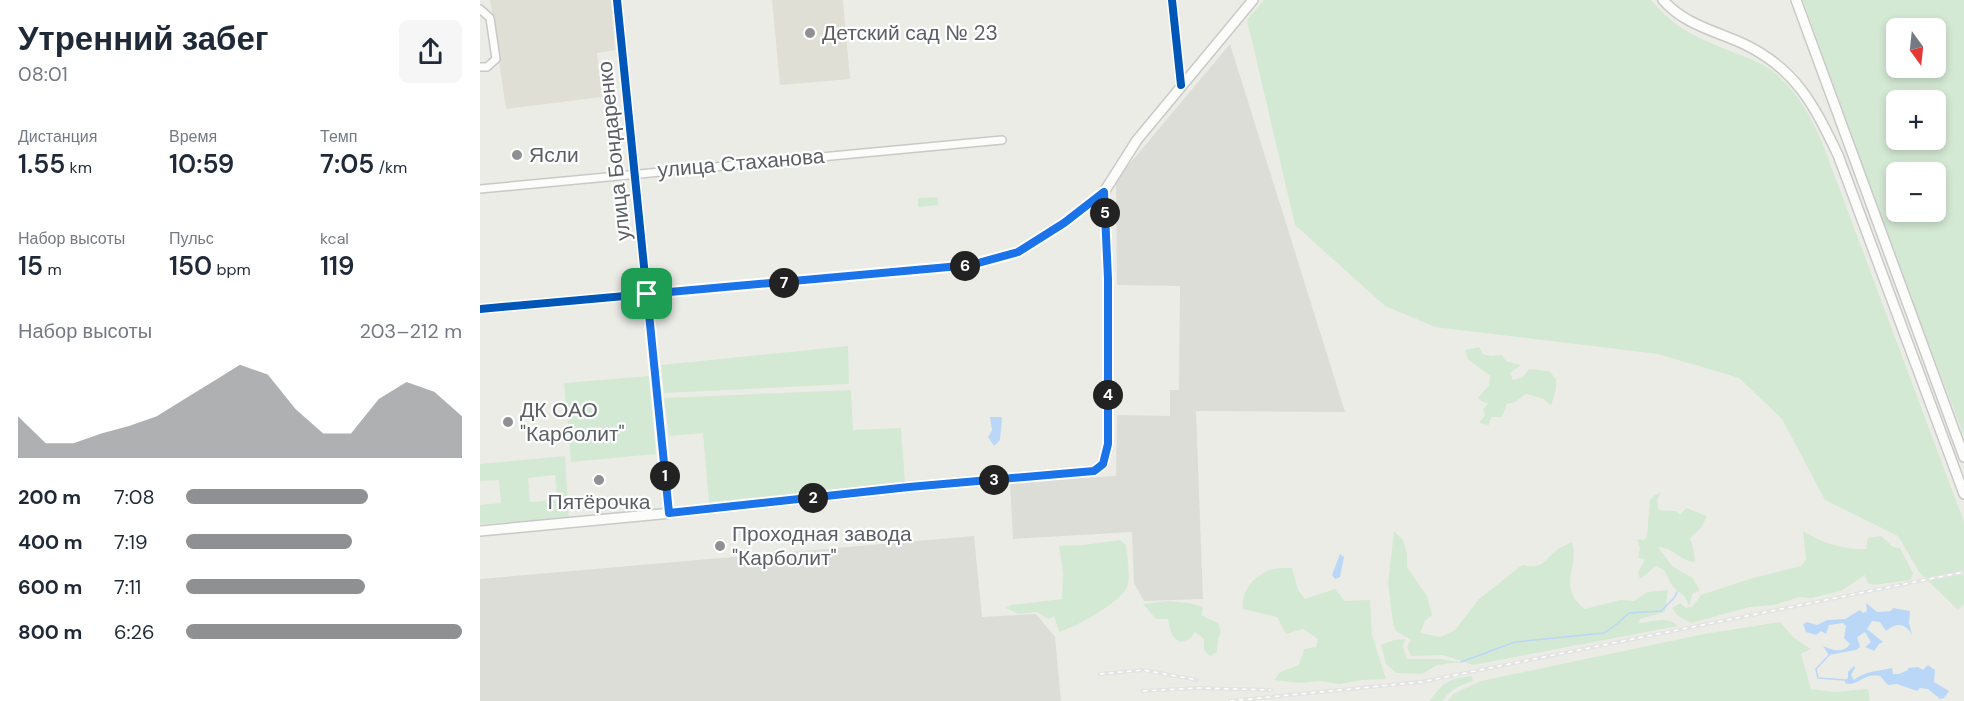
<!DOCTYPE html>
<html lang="ru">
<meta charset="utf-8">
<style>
body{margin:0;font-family:"DM Sans",sans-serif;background:#f6f6f7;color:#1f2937;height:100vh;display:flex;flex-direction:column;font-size:22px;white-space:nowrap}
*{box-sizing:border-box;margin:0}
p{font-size:20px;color:#747a83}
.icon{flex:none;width:33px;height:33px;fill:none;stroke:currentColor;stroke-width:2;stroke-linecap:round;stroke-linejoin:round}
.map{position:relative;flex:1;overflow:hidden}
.side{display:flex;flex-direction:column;background:#fff;width:480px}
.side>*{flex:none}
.needle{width:39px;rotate:165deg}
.tools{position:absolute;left:1406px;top:18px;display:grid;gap:12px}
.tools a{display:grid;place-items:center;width:60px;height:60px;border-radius:9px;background:#fff;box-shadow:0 3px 9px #0003;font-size:30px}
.pin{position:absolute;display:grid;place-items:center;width:51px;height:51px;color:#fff;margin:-26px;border-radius:12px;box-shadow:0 3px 9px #0006}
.km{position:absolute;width:30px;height:30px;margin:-15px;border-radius:50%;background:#222;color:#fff;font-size:16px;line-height:30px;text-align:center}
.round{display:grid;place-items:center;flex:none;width:63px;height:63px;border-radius:9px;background:#f6f6f7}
.headline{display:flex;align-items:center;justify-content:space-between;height:102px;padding:0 18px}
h1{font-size:33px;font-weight:600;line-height:45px}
.metrics{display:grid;grid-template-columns:repeat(3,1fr);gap:9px;height:102px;padding:6px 18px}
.metrics div{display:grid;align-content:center}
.metrics b{font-size:26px;font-weight:600}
.metrics small{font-size:16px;font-weight:400}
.metrics p{font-size:16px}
.chart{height:168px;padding:12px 18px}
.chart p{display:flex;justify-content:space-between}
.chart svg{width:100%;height:108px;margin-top:6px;fill:#8e9092;opacity:.7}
ul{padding:0 18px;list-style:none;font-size:20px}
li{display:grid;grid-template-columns:96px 72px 1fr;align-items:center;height:45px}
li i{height:15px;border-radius:8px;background:#8e9092}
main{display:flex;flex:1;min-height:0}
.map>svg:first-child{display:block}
.industrial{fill:#ddddd8}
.education{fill:#e0dfd6}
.green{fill:#d4e9d4;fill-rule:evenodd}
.water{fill:#bad7f7}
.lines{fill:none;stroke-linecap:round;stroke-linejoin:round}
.stream{stroke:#bad7f7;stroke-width:1.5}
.street-casing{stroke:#c8c9c7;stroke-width:10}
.secondary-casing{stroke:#c9c9c8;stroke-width:12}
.street{stroke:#fcfcfb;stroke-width:7}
.secondary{stroke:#fcfcfb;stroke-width:9}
.rail-casing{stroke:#e3e4e3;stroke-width:4}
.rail{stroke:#fff;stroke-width:1.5;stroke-dasharray:4.5;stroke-linecap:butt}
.cycleway-casing{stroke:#fff;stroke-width:11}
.cycleway{stroke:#0057b8;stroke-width:8}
.route-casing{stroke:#fff;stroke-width:12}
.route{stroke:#1a73e8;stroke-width:8}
.poi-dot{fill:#8e9092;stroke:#fff;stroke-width:2}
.labels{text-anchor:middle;stroke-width:4.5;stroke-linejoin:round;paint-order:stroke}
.poi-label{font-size:21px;fill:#5c5f65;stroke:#fff;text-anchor:start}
.street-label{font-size:21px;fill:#5c5f65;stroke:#fff}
</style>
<main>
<section class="side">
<div class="headline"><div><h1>Утренний забег</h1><p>08:01</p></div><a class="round"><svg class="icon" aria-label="share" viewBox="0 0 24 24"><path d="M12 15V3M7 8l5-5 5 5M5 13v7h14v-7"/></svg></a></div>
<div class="metrics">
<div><p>Дистанция</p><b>1.55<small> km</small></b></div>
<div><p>Время</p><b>10:59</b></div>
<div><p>Темп</p><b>7:05<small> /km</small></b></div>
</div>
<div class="metrics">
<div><p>Набор высоты</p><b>15<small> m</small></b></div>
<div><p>Пульс</p><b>150<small> bpm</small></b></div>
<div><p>kcal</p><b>119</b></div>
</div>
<div class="chart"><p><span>Набор высоты</span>203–212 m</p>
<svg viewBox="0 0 160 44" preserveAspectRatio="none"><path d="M0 44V27L10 38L20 38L30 34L40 31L50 27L60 20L70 13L80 6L90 10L100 24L110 34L120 34L130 20L140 13L150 17L160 27V44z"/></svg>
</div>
<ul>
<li><b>200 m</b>7:08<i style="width:66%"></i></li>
<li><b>400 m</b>7:19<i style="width:60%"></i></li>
<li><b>600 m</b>7:11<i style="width:65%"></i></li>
<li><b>800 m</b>6:26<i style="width:100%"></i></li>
</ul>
</section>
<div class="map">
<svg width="1484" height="701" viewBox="0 0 1484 701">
<rect width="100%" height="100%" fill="#ecece7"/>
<path class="industrial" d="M750 44 865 412 716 411 723 599 664 601 654 583 652 532 533 539 530 482 636 476 637 415 690 416V390H699L700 286 637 285 636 180Z
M494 536 502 617 556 614 575 637 581 701H0V579Z"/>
<path class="education" d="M10 0H131L135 50 117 53 122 97 26 109Z
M292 0H363L370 79 300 85Z"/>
<path class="green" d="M784 0H1171C1197 31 1219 38 1255 53 1269 58 1285 64 1296 74 1318 93 1331 116 1342 142L1484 522V604L1478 610 1439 572 1418 536 1345 500 1302 419 1259 378 1178 354 955 327 905 306 815 225 767 20Z
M1323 0H1484V436L1407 234ZM1416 28H1455V68H1416ZM1416 100H1455V140H1416ZM1416 172H1455V212H1416Z
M458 197V205L438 207V198Z
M368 346 369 384 184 393 181 365Z
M999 347 1003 354 1011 356 1022 355 1026 361 1041 365 1030 373 1033 380 1043 377 1049 369 1069 371 1076 379V389L1071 406 1064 399 1046 394 1035 402 1027 404 1022 417H1011L1009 425 999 423 1005 415 1003 409 1009 403 1003 402 998 398 1009 385 1010 376 988 359 985 350Z
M169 376 176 454 91 462 84 383Z
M371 390 373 430 421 428 425 483 229 502 223 433 189 436 184 398Z
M85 456 89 519 0 524V505L21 503 19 480 0 481V464ZM75 475 77 500 50 502 48 478Z
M1181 492 1177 500 1179 510 1196 511 1200 515 1206 508 1227 516 1221 528 1210 538 1214 551 1215 562C1201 562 1193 547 1178 547L1193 567 1213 578 1220 591 1213 593 1209 606 1205 597 1193 587 1184 570 1176 566 1160 579 1158 572 1164 561V559L1158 558 1160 548 1157 539 1164 540 1167 536 1170 500 1175 495Z
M914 531 923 540 927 554V567L947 596 952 615 945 621 940 633 960 637 975 630 999 599 1042 565C1062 569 1062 563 1075 551 1080 547 1087 545 1092 542 1100 569 1076 586 1105 609L1141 600 1154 601 1167 592 1188 590 1185 612 1160 619 1159 623C1172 622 1187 615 1198 626L993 665 963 655 931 656 927 647 931 640 916 631 913 623 908 584Z
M1323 531C1343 543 1363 550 1386 549L1388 538 1401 536 1413 547 1420 548 1433 573 1431 580 1393 585 1388 583 1385 575 1361 591 1331 598 1320 597 1294 605 1270 607 1211 623 1198 616 1192 608 1200 603 1206 608 1213 606 1221 595 1273 578 1321 566 1326 559Z
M640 540 646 545C647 558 650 572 648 584 645 601 594 628 579 632L574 616 568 619 557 612 538 614 526 608 531 605 582 599 583 573 579 546 603 545Z
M812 568 818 590 825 599 855 589 865 601 890 600 892 635 906 679 882 680 859 684 840 681 821 683 794 680 800 672 819 665 824 649 836 647 838 639 823 629 806 634 797 617 763 609C761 590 774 575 793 569 798 568 806 568 812 568Z
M687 601 710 603 723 607 721 615 738 623 741 632 738 639 737 652 730 656 724 650V639L715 632 710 639 701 642C690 638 690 630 688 619H676L663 604Z
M1300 622 1313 637 1331 649 1321 654 1331 689 1355 692 1388 689 1390 701H968L973 694 1001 681 1224 634Z
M925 639 923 647 927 659H960L981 662 957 665 942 674 916 673 906 664 901 645 914 640Z
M992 676 993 681C980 685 970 689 963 701H950C963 682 968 679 992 676Z"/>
<path class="water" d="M510 417H521L522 419 520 440 514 446 508 437 512 430Z
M860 554 864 557 860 577 855 579 852 575Z
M1386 603 1397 612 1411 611 1413 608 1430 611 1429 623 1432 635C1426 623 1416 622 1406 631L1400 622 1392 621 1387 629 1403 642 1399 644 1394 651 1385 647 1391 642 1385 632 1377 637 1380 647 1376 650 1349 655 1343 646C1352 650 1363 654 1370 644L1364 638 1366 626 1363 623 1349 625 1346 634 1341 631 1336 635 1326 632 1323 624 1327 622 1337 625 1347 620 1365 619 1380 610 1383 613 1387 611Z
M1448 665 1455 670 1454 682 1469 691 1464 698 1460 699 1448 689 1440 688 1437 691 1417 684 1408 685 1400 676C1380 673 1379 688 1365 683V680L1368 678V672L1374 666 1375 668 1371 675 1374 680C1385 671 1398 671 1412 668L1413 674H1419L1428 670V668L1438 667 1443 670Z"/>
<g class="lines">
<path class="stream" d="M1349 655 1336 669 1338 678 1365 680
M981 662 1035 642 1124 633 1137 624 1149 613 1181 611 1194 598 1197 592"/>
<defs>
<path id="street" d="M137 0 189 513
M692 0 701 85
M0 9 10 18 16 59 7 67H0
M0 189 522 140
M0 309 491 265 538 252 584 223 624 192"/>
<path id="secondary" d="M1183 0C1205 25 1236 31 1264 44 1316 69 1334 105 1358 155L1484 494
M1316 0 1484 457
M0 531 181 514 429 487 614 471 623 464 628 444V279L624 192 657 140 773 0"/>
</defs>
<use href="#street" class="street-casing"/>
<use href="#secondary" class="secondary-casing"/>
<use href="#street" class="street"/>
<use href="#secondary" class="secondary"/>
<defs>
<path id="rail" d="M620 674 663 670 717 680
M663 691 718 688 791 690
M750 701 941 682 1484 572"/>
</defs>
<use href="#rail" class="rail-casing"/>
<use href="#rail" class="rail"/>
<defs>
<path id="cycleway" d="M137 0 189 513
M692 0 701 85
M0 309 491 265 538 252 584 223 624 192"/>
</defs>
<use href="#cycleway" class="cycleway-casing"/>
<use href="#cycleway" class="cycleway"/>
</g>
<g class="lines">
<defs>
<path id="route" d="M624 192 628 279V444L623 464 614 471 429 487 189 513 167 294 491 265 538 252 584 223Z"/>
</defs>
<use href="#route" class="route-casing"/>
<use href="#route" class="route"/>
</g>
<g class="poi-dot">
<circle cx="330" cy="33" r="6"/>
<circle cx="37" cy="155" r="6"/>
<circle cx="28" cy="422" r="6"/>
<circle cx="119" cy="480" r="6"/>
<circle cx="240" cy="546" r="6"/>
</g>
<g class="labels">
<g class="poi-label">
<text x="342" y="40">Детский сад № 23</text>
<text x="49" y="162">Ясли</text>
<text x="40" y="417">ДК ОАО<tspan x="40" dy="24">"Карболит"</tspan></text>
<text x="119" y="509" text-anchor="middle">Пятёрочка</text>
<text x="252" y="541">Проходная завода<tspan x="252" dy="24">"Карболит"</tspan></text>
</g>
<g class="street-label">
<text transform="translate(134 151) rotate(-96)" y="7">улица Бондаренко</text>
<text transform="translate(261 163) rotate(-5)" y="7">улица Стаханова</text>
</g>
</g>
</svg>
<div class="tools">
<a><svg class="needle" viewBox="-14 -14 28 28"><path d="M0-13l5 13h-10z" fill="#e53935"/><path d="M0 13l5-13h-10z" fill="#747a83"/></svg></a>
<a>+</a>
<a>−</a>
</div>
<div class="pin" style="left:167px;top:294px;background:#1e9e55"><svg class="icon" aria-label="arrive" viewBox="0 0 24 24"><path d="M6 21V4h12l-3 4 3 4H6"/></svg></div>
<b class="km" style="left:185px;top:476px">1</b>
<b class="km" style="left:333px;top:498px">2</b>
<b class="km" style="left:514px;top:480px">3</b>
<b class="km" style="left:628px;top:395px">4</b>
<b class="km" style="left:625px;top:213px">5</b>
<b class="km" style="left:485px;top:266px">6</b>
<b class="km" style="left:304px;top:283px">7</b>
</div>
</main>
